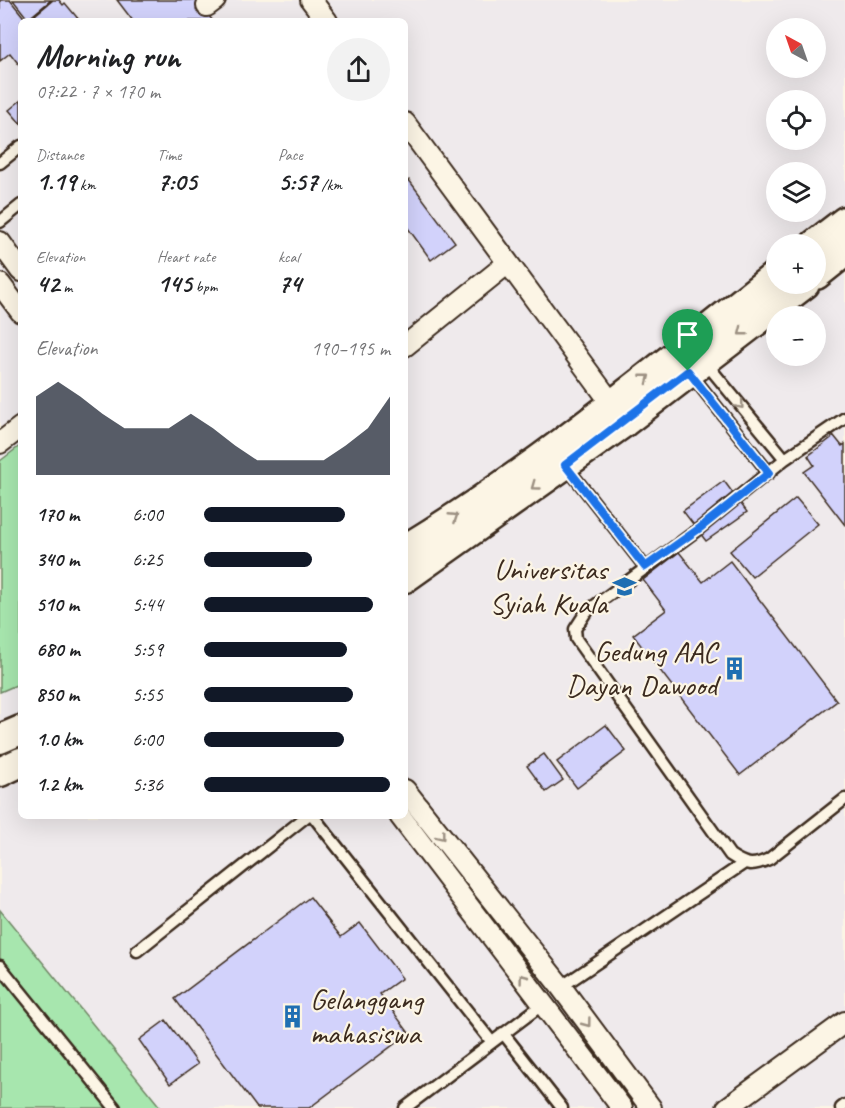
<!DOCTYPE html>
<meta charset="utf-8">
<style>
body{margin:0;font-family:Caveat,sans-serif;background:#f2f2f2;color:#202124;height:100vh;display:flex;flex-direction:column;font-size:22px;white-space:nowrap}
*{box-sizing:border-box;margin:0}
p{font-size:20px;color:#757577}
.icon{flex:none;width:33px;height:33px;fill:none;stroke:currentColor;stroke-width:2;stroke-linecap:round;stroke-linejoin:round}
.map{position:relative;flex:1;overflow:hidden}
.drawer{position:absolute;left:18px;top:18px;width:390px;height:801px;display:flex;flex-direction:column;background:#fff;border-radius:9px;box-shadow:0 6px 24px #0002}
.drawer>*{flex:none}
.needle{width:39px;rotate:320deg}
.tools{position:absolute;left:766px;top:18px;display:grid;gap:12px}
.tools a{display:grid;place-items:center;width:60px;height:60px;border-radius:50%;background:#fff;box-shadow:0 6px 24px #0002;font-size:30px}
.pin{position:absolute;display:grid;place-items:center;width:51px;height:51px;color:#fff;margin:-62px -26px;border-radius:50% 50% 50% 0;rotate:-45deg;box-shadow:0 0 6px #0007}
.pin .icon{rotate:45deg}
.round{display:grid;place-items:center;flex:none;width:63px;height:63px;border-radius:32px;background:#f2f2f2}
.summary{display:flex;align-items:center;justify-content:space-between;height:102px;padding:0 18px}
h1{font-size:33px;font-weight:600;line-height:45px}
.metrics{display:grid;grid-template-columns:repeat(3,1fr);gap:9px;height:102px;padding:6px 18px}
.metrics div{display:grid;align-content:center}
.metrics b{font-size:26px;font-weight:600}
.metrics small{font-size:16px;font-weight:400}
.metrics p{font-size:16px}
.chart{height:168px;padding:12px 18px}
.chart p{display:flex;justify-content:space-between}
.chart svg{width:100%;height:108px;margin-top:6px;fill:#111827;opacity:.7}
ul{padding:0 18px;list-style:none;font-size:20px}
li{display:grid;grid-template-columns:96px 72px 1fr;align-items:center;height:45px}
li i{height:15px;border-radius:8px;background:#111827}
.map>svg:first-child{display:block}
.built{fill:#efeaec;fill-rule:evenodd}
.green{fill:#a7e6ae;stroke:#718866;stroke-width:1.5}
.building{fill:#d2d2fb;stroke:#3b2a1e;stroke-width:1.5}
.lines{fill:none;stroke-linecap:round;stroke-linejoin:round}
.service-casing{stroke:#3b2a1e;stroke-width:15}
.minor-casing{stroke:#3b2a1e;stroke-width:24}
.secondary-casing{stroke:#3b2a1e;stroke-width:33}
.service{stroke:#fcf5e5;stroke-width:10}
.minor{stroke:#fcf5e5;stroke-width:20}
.secondary{stroke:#fcf5e5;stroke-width:28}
.oneway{stroke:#9c9082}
.route-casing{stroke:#fff;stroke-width:12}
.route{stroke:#1a73e8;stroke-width:8}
.labels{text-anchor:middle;stroke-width:4.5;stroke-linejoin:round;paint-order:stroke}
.poi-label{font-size:30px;fill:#3b2a1e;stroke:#fcf5e5;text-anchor:end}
</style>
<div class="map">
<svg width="845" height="1108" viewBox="0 0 845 1108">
<rect width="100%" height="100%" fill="#fcf5e5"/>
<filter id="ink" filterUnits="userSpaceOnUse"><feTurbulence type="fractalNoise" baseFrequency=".0167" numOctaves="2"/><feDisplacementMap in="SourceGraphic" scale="12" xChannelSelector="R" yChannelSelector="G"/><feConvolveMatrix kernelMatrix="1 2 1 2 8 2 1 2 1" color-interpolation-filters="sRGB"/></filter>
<g filter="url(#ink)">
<path class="built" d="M0 0H845V1108H0ZM21 21H405V816H21ZM777 28H816V68H777ZM777 100H816V140H777ZM777 172H816V212H777ZM777 244H816V284H777ZM777 316H816V356H777Z"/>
<path class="green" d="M21 445V683L0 692V461Z
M0 910 161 1108H0Z"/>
<path class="building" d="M0 0H10L27 21H21V67L10 53 0 61Z
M13 0H51L28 19Z
M53 0H59L63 5 65 3 80 21H40L35 15Z
M117 0H196L213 21H133Z
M21 100V124L9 110Z
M409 180 455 242 431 260 405 224V183Z
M834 436 842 446 845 444V525L804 472 814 465 808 456Z
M724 481 747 512 706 541 683 511Z
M796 498 818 524 752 577 730 551Z
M679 552 703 582 730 561 837 701 740 775 633 635 666 610 643 580Z
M606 725 626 751 577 788 557 762Z
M544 754 563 780 546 792 527 766Z
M310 897 341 937 360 923 402 978 380 994 409 1033 309 1108H257L175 999Z
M166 1020 198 1064 170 1084 139 1040Z"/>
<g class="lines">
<defs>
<path id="service" d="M0 163 21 146
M0 222 21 205
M705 362 785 459
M690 373 769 473
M845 418 785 459 700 528 586 612 575 629 576 639 730 855C745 865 752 867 769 859L845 799
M566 466 645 567
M313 816 491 1041
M137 951 307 816
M0 966 115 1108
M561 987 743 864
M503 1033 562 1108
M405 1108 543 1004
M841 1108 845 1105"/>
<path id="minor" d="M311 0 327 21
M207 6 215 0
M405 123 612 404
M0 242 21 271
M0 284 21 312
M405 346 508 263
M0 443 21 427
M405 790 561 987 651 1108
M400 816 622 1108
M727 1108 845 1022"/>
<path id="secondary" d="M815 244 845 221
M816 275 845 252
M405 549C537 469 656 370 777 274
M405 578 625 422 805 284
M0 739 21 730
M0 772 21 762"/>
</defs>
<use href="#service" class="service-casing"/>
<use href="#minor" class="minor-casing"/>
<use href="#secondary" class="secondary-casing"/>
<use href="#service" class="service"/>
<use href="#minor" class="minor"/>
<use href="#secondary" class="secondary"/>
</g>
<defs><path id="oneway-chevron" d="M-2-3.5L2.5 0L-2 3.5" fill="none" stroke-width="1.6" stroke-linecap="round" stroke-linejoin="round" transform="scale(1.5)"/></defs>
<g class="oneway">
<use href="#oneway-chevron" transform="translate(742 332) rotate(142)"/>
<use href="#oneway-chevron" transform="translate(646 378) rotate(-38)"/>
<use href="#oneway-chevron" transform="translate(740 405) rotate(50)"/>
<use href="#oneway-chevron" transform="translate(535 486) rotate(144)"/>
<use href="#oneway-chevron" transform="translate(454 517) rotate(-33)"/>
<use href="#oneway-chevron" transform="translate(441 836) rotate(52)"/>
<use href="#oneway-chevron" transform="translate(523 978) rotate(-127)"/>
<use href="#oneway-chevron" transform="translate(587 1023) rotate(53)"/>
</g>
</g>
<g class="lines" filter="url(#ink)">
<defs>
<path id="route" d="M688 371 769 473 700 528 645 567 565 465Z"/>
</defs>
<use href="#route" class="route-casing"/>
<use href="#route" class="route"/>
</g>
<defs>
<symbol id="university-bare" viewBox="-9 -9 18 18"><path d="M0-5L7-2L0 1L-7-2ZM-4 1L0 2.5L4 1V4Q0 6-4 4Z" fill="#1f6fb2" stroke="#fcf5e5" stroke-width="2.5" paint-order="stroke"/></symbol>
<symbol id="building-bare" viewBox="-9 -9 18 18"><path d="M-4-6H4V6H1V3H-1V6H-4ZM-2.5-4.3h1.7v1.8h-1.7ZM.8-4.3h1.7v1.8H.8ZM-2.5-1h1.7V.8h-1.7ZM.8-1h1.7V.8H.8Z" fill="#1f6fb2" stroke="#fcf5e5" stroke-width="2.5" paint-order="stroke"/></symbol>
</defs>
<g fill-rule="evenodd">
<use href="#university-bare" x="608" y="570" width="33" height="33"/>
<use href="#building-bare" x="718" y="652" width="33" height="33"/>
<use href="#building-bare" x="276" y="1000" width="33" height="33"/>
</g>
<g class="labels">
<g class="poi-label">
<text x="607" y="579">Universitas<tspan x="607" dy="34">Syiah Kuala</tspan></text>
<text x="717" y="661">Gedung AAC<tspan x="717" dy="34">Dayan Dawood</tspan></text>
<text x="310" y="1009" text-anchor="start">Gelanggang<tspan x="310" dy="34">mahasiswa</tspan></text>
</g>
</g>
</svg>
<div class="tools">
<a><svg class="needle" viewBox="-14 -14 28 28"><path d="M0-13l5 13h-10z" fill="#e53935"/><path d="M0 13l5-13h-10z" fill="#757577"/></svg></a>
<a><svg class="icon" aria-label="locate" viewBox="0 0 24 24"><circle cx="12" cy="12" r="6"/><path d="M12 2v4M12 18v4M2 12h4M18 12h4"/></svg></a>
<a><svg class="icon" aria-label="layers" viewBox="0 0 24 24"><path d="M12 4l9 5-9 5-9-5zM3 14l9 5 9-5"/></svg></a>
<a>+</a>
<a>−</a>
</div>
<div class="pin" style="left:688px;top:371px;background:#1e9e55"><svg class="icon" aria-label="arrive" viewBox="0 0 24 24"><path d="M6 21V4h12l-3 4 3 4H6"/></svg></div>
<section class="drawer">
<div class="summary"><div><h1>Morning run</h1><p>07:22 · 7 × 170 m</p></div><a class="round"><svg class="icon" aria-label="share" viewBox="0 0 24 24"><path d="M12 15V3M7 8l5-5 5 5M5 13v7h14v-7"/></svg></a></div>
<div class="metrics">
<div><p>Distance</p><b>1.19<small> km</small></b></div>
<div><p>Time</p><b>7:05</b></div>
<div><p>Pace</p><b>5:57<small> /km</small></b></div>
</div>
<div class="metrics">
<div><p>Elevation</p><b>42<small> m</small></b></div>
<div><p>Heart rate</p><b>145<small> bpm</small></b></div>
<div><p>kcal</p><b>74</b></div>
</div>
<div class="chart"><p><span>Elevation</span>190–195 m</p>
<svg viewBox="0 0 160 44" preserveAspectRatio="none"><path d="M0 44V12L10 6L20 12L30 19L40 25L50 25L60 25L70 19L80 25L90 32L100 38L110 38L120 38L130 38L140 32L150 25L160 12V44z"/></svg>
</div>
<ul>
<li><b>170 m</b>6:00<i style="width:76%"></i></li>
<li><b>340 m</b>6:25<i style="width:58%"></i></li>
<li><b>510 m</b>5:44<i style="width:91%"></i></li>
<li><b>680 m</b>5:59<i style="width:77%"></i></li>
<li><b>850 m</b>5:55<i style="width:80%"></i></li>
<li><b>1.0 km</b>6:00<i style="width:75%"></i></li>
<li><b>1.2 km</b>5:36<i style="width:100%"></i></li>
</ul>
</section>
</div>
